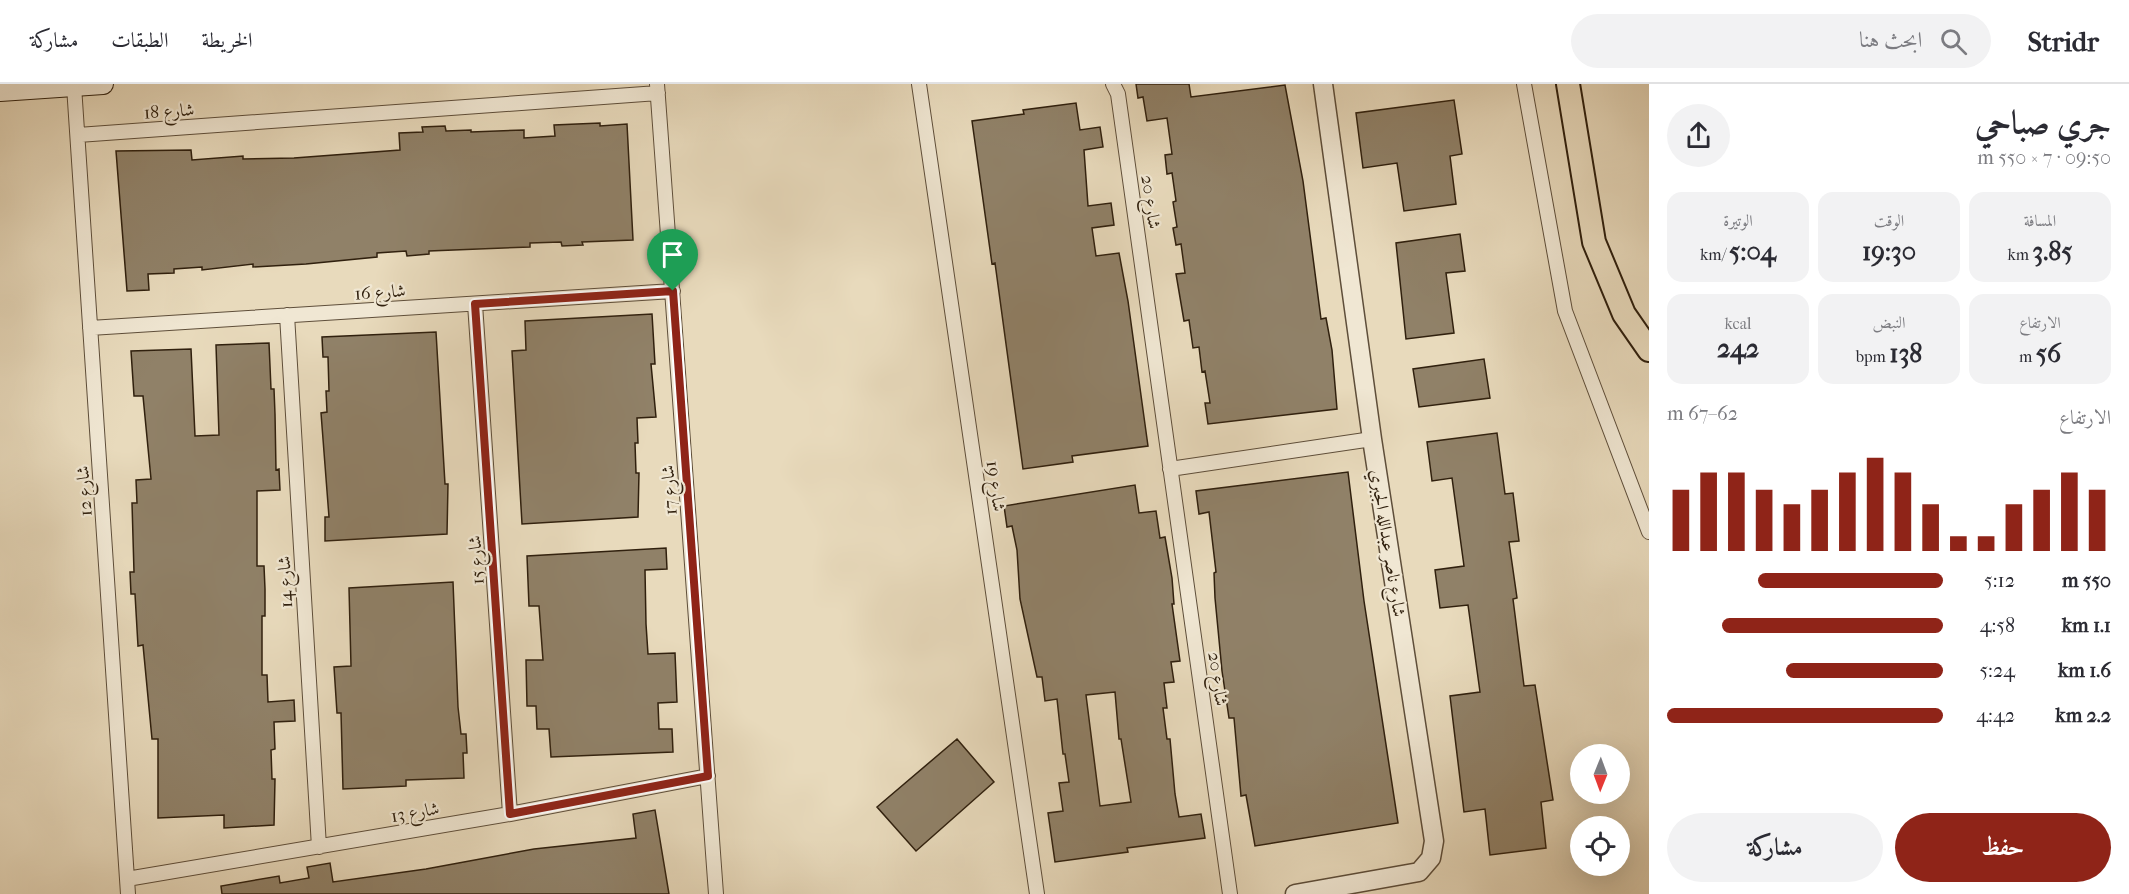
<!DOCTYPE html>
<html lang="ar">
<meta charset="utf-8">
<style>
body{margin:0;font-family:"IM FELL French Canon",Amiri,serif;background:#f2f2f3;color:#2b2b33;direction:rtl;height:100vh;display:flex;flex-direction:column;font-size:22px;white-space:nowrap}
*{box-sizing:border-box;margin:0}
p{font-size:20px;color:#7c7c81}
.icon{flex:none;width:33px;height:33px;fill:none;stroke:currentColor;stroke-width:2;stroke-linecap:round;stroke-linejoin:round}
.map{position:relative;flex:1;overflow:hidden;direction:ltr}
.sheet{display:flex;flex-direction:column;background:#fff;width:480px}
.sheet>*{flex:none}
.needle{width:39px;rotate:181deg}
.controls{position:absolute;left:1570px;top:660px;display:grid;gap:12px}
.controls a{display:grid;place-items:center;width:60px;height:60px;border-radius:50%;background:#fff;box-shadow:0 6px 24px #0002;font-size:30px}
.pin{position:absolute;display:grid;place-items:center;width:51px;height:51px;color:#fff;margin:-62px -26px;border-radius:50% 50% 50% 0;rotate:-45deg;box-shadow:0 0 6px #0007}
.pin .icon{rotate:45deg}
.round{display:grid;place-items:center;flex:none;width:63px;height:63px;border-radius:32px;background:#f2f2f3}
.head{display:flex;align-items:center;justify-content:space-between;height:102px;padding:0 18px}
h1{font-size:33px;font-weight:700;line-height:45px}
.metrics{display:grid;grid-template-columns:repeat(3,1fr);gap:9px;height:102px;padding:6px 18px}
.metrics div{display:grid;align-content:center;border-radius:15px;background:#f2f2f3;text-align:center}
.metrics b{font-size:26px;font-weight:700}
.metrics small{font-size:16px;font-weight:400}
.metrics p{font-size:16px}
.chart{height:168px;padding:12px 18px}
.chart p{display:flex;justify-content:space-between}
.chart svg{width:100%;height:108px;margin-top:6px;stroke:#8f2418;stroke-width:6}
.cta{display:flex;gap:12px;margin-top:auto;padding:12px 18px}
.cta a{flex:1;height:69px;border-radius:36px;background:#8f2418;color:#fff;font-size:24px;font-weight:700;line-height:69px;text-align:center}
.cta a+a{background:#f2f2f3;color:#2b2b33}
ul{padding:0 18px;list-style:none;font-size:20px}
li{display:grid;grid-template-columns:96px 72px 1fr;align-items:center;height:45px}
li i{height:15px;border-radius:8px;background:#8f2418}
header{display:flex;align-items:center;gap:36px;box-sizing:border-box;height:84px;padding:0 30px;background:#fff;border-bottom:2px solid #e1e1e2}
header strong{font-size:28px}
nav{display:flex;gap:33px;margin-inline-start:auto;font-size:21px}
.search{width:420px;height:54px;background:#f2f2f3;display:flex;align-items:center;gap:15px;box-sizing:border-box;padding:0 21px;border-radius:33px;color:#7c7c81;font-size:22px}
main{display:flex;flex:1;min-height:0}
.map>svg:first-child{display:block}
.building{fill:#908168;stroke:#30200e;stroke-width:1.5;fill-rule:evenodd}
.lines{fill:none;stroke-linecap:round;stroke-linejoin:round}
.minor-casing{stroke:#5e4e3a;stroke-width:16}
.tertiary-casing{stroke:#5e4e3a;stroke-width:21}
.secondary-casing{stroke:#30200e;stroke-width:22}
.trunk-casing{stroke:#30200e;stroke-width:26}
.minor{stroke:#f0e7d3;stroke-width:14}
.tertiary{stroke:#f0e7d3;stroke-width:18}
.secondary{stroke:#f0e7d3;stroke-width:20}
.trunk{stroke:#e8dabc;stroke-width:22}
.route-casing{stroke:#fff;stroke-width:12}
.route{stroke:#8f2418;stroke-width:8}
.labels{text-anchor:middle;stroke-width:4.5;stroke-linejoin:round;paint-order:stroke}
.street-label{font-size:18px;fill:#30200e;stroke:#f0e7d3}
</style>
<header>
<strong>Stridr</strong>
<div class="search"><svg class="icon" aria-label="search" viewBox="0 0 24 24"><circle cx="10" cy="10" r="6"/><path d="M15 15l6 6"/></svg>ابحث هنا</div>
<nav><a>الخريطة</a><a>الطبقات</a><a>مشاركة</a></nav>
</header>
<main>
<section class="sheet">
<div class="head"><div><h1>جري صباحي</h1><p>09:50 · 7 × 550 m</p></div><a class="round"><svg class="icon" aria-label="share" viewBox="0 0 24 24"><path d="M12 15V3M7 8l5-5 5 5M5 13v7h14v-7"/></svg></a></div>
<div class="metrics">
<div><p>المسافة</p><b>3.85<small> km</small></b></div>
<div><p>الوقت</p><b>19:30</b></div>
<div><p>الوتيرة</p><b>5:04<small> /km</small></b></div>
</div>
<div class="metrics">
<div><p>الارتفاع</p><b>56<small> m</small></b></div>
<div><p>النبض</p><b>138<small> bpm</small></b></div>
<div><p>kcal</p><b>242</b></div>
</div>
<div class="chart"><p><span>الارتفاع</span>62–67 m</p>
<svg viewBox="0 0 160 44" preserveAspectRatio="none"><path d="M5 44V19M15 44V12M25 44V12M35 44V19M45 44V25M55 44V19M65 44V12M75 44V6M85 44V12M95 44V25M105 44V38M115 44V38M125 44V25M135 44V19M145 44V12M155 44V19"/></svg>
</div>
<ul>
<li><b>550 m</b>5:12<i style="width:67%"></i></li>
<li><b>1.1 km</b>4:58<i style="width:80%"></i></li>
<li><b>1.6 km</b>5:24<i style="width:57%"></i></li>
<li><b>2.2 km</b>4:42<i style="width:100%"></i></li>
</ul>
<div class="cta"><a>حفظ</a><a>مشاركة</a></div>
</section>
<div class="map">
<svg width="1649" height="810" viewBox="0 0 1649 810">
<rect width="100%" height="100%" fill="#e8dabc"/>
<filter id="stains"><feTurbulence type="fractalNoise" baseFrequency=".00333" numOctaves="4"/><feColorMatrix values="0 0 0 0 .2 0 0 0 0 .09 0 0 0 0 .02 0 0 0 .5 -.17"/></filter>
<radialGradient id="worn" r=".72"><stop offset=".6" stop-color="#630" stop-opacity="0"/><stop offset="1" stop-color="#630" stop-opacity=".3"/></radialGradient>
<path class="building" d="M1136 0H1189L1191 13 1285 1 1303 97 1321 235 1326 234 1332 266 1337 325 1208 340 1205 319H1210L1205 287 1202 288 1199 263 1193 264 1189 236 1184 237 1176 190 1185 189 1181 160 1176 161 1173 144 1177 143 1173 118 1176 117 1172 89 1167 90 1165 71 1172 70 1167 34 1147 37 1143 13 1138 14Z
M1454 16 1462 70 1450 72 1456 120 1404 127 1397 79 1363 84 1356 29Z
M1076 19 1080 46 1100 43 1103 63 1084 66 1088 122 1111 119 1114 141 1092 144 1096 172 1119 169 1128 217 1148 362 1072 372 1073 378 1023 385 995 179 992 180 972 37 1024 30 1023 26Z
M600 39V42L627 40 633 156 582 158 583 161 562 162 561 158 530 159V163L429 167V170L407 172 406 167 377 169V173L306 180 253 183V180L202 186V183L174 185V189L148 190 149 206 127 207 116 67 191 66 192 76 243 72V75L294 74 400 66 399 49 423 48 422 43 445 42 446 47 471 46V48L524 46V54L555 52 554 41Z
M1460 150 1465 187 1446 189 1454 249 1406 255 1396 159Z
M652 230 655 280H651L656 333 637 334 638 359H635L636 389H639L638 433 522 440 512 267 526 266 525 237Z
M436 248 445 400H448L447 450 325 457V433H329L321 329 327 328 326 307H329L328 273H323L322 253Z
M269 259 271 305H274L275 330 276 386 279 385 280 406 257 407V482H264L265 505V532H262V591H267L268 618 294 616 295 637 274 638 275 665 271 666 272 695H275L274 741 224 744V731L158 734V655H152L143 561 138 562 135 510H131L130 488H134L132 419H137L136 396 151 395 143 312H134L131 267 191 265 195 352 219 351 216 261Z
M1484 275 1490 314 1419 323 1413 285Z
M1497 349 1505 410 1513 409 1519 457 1509 458 1517 514 1513 515 1524 602 1535 601 1553 716 1541 718 1546 764 1490 771 1485 725 1464 728 1450 612 1480 608 1468 521 1440 524 1435 486 1464 482 1452 394 1432 397 1427 358Z
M1348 388 1364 517 1398 739 1255 762 1246 711 1241 712 1234 634H1229L1222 587 1215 514 1214 489 1216 488 1209 428 1199 430 1196 407Z
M1135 401 1139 429 1156 427 1160 454 1165 453 1172 494 1174 520H1172L1180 577 1171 578 1174 598 1164 599 1167 624H1163L1167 655H1170L1175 710 1179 733 1201 730 1205 754 1127 764 1128 768 1055 778 1048 729 1063 727 1059 699 1069 698 1065 670H1063L1057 615 1045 617 1042 593H1037L1020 515 1017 466 1012 442 1007 443 1004 422ZM1115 608 1119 655H1121L1131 718 1100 722 1086 611Z
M666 464 667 485 645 486 646 540 648 570 675 569 677 618 658 619 659 645H672L673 668 551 673 549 645H537L536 622H527L526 576H543L539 522H529L527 472Z
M453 498 458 623 461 650H466L467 669H463L464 694 406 696V702L343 705 341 629H337L334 583 351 582 349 504Z
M957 655 994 698 916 767 877 723Z
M655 726 669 810H222L221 802 279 792 280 799 309 794 307 783 330 779 333 798 426 785 534 765 636 754 633 730Z"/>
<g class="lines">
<defs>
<path id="minor" d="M657 0 716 810
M919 0 1037 810
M1113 0 1118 10 1230 810
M1524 0 1565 227 1649 448
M74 2 128 810
M78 51 658 9
M475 220 510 730
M287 231 319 763
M90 244 673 207
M1170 385 1372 355
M127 795 510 730 708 692"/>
<path id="tertiary" d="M1295 810 1419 788 1431 774 1434 757 1372 355 1323 0"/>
<path id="secondary" d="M0 7 103 0"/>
<path id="trunk" d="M1568 0 1594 158 1624 230 1649 266"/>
</defs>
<use href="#minor" class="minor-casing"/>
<use href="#tertiary" class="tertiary-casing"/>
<use href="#secondary" class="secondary-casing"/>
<use href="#trunk" class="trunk-casing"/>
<use href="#minor" class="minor"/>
<use href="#tertiary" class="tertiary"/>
<use href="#secondary" class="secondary"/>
<use href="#trunk" class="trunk"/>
</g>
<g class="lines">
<defs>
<path id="route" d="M673 207 708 692 510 730 475 220Z"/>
</defs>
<use href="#route" class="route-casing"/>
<use href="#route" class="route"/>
</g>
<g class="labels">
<g class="street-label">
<text transform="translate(169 27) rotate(-4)" y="6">شارع 18</text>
<text transform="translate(1151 118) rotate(82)" y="6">شارع 20</text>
<text transform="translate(380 208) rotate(-4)" y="6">شارع 16</text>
<text transform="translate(996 402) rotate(82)" y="6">شارع 19</text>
<text transform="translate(669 406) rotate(-94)" y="6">شارع 17</text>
<text transform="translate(84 407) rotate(-94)" y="6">شارع 12</text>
<text transform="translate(1388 459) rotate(81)" y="6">شارع ناصر عبدالله الجبري</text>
<text transform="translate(476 476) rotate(-94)" y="6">شارع 15</text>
<text transform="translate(285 498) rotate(-93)" y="6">شارع 14</text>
<text transform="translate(1218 595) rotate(82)" y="6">شارع 20</text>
<text transform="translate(415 728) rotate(-10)" y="6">شارع 13</text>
</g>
</g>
<rect width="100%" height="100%" filter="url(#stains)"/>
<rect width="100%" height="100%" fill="url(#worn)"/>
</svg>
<div class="controls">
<a><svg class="needle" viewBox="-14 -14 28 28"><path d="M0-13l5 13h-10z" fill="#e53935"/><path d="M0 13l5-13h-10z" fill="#7c7c81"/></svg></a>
<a><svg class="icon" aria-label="locate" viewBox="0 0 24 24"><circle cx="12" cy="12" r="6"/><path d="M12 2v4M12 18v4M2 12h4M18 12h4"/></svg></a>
</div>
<div class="pin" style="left:673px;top:207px;background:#1e9e55"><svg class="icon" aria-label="arrive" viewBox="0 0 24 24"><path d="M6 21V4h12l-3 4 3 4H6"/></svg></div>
</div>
</main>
